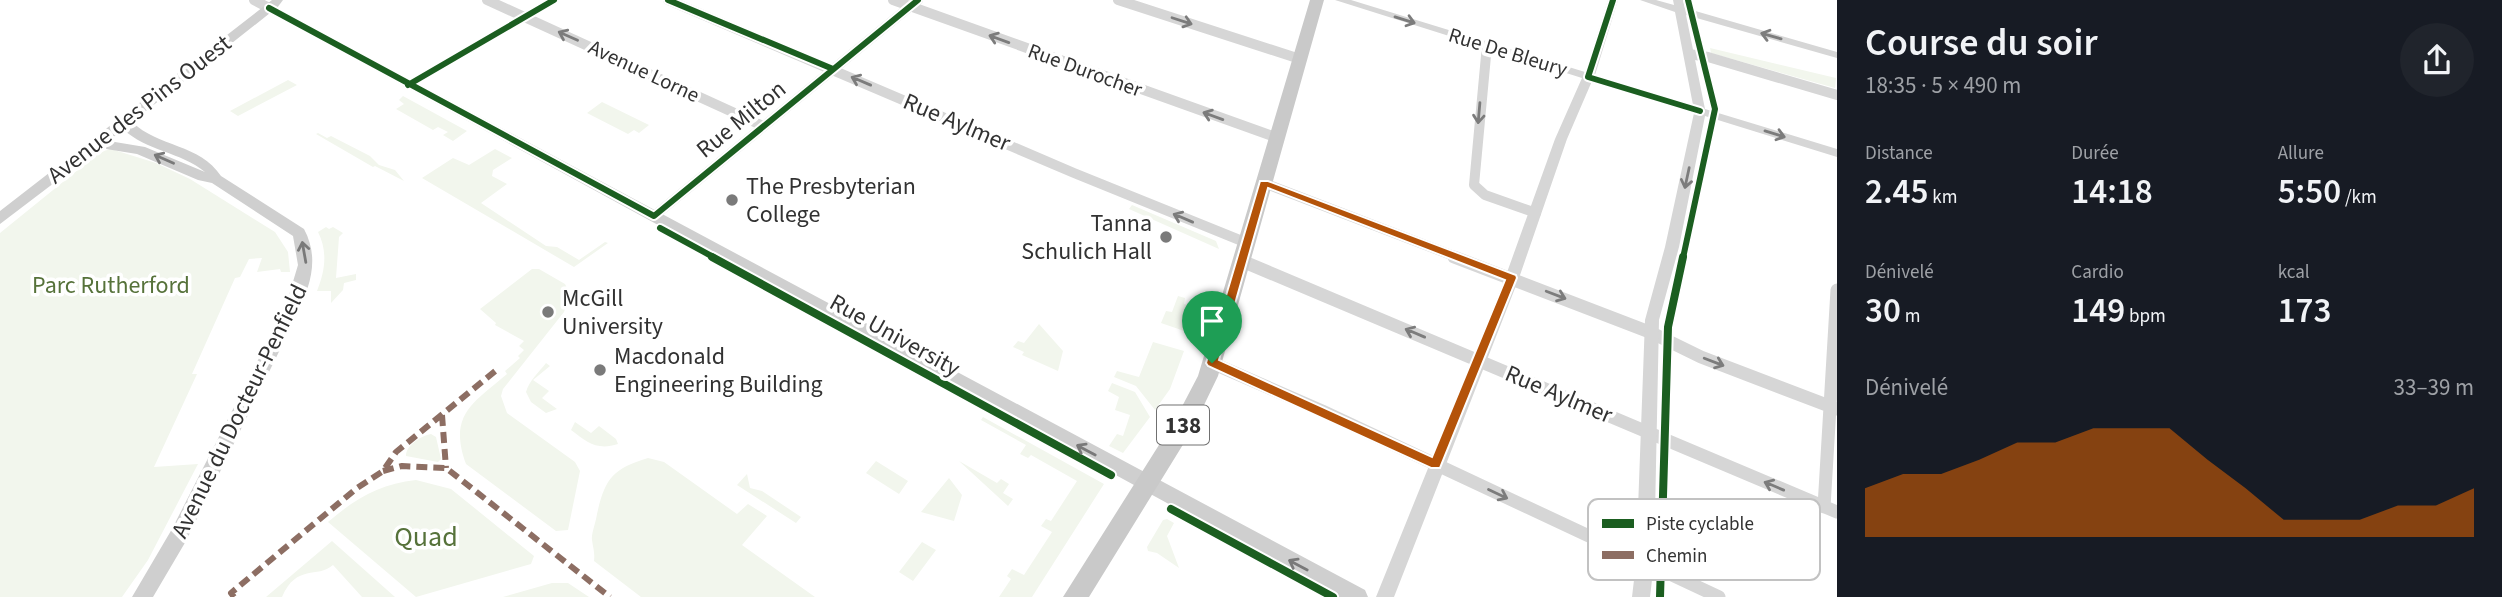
<!DOCTYPE html>
<html lang="fr">
<meta charset="utf-8">
<style>
body{margin:0;font-family:"Source Sans 3",sans-serif;background:#20242c;color:#f1f3f6;height:100vh;display:flex;flex-direction:column;font-size:26px;white-space:nowrap}
*{box-sizing:border-box;margin:0}
p{font-size:23px;color:#9ea1a6}
.icon{flex:none;width:38px;height:38px;fill:none;stroke:currentColor;stroke-width:2;stroke-linecap:round;stroke-linejoin:round}
.map{position:relative;flex:1;overflow:hidden}
.side{display:flex;flex-direction:column;background:#171b24;width:665px}
.side>*{flex:none}
.pin{position:absolute;display:grid;place-items:center;width:60px;height:60px;color:#fff;margin:-72px -30px;border-radius:50% 50% 50% 0;rotate:-45deg;box-shadow:0 0 7px #0007}
.pin .icon{rotate:45deg}
.round{display:grid;place-items:center;flex:none;width:74px;height:74px;border-radius:37px;background:#20242c}
.overview{display:flex;align-items:center;justify-content:space-between;height:119px;padding:0 28px}
h1{font-size:38px;font-weight:600;line-height:52px}
.stats{display:grid;grid-template-columns:repeat(3,1fr);gap:10px;height:119px;padding:7px 28px}
.stats div{display:grid;align-content:center}
.stats b{font-size:35px;font-weight:600}
.stats small{font-size:19px;font-weight:400}
.stats p{font-size:19px}
.chart{height:196px;padding:14px 28px}
.chart p{display:flex;justify-content:space-between}
.chart svg{width:100%;height:126px;margin-top:7px;fill:#b45309;opacity:.7}
main{display:flex;flex:1;min-height:0}
.map>svg:first-child{display:block}
.green{fill:#f2f6ed}
.lines{fill:none;stroke-linecap:round;stroke-linejoin:round}
.minor-far1{stroke:#d6d6d6;stroke-width:10}
.minor{stroke:#d6d6d6;stroke-width:13}
.tertiary{fill:#d6d6d6;fill-rule:evenodd}
.secondary{fill:#cfcfcf;fill-rule:evenodd}
.primary{fill:#c9c9c9;fill-rule:evenodd}
.quiet{stroke:#8d6e63;stroke-width:6;stroke-dasharray:11 6;stroke-linecap:butt}
.cycleway-far1-casing{stroke:#fff;stroke-width:10}
.cycleway-casing{stroke:#fff;stroke-width:12}
.cycleway-far1{stroke:#1b5e20;stroke-width:6}
.cycleway{stroke:#1b5e20;stroke-width:8}
.oneway{stroke:#7c7c7c}
.oneway2{stroke:#797979}
.route{fill:#b45309;stroke:#fff;stroke-width:2;fill-rule:evenodd}
.poi-dot{fill:#7a7a7a;stroke:#fff;stroke-width:2.5}
.labels{text-anchor:middle;stroke-width:7;stroke-linejoin:round;paint-order:stroke}
.far-street-label{font-size:21px;fill:#323232;stroke:#fff}
.shield{fill:#fff;stroke:#707070;stroke-width:2}
.shield-label{font-size:23px;font-weight:bold;fill:#323232}
.street-label{font-size:24px;fill:#323232;stroke:#fff}
.poi-label{font-size:24px;fill:#323232;stroke:#fff;text-anchor:start}
.park-label{font-size:24px;fill:#56723a;stroke:#fff}
.near-park-label{font-size:28px;fill:#56723a;stroke:#fff}
.key{fill:#fff;stroke:#c2c2c2;stroke-width:2}
.key-label{font-size:19px;fill:#323232}
</style>
<main>
<div class="map">
<svg width="1837" height="597" viewBox="0 0 1837 597">
<rect width="100%" height="100%" fill="#fff"/>
<path class="green" d="M1710 48 1836 78 1835 88 1711 53Z
M288 80 297 85 238 116 230 111Z
M403 96 467 131 453 141 443 135 448 132 438 127 433 130 396 109 404 104 399 100Z
M602 102 649 125 639 133 634 130 628 134 587 113Z
M318 133 327 138 331 136 370 156 379 165 395 170 404 181 375 166 373 167 316 134Z
M111 149 156 163 190 179 275 232 288 252 290 272H281L280 269 257 272 262 258 249 259 240 277 235 278 192 374H197L154 467 198 464 148 560 122 597H0V233L100 152Z
M495 149 512 158 493 170 492 176 507 184 481 203 546 246 557 247 579 260 605 242 608 243 574 267 422 178 453 158 469 165Z
M1132 205 1216 241 1219 249 1129 209Z
M326 227 329 229 333 227 343 233 339 237 336 278 356 274V280L344 283 343 290 331 303V291H317C325 271 328 252 318 232Z
M532 269H539L565 284 570 294 564 312 503 389 501 396 507 413 575 462 580 471 568 530 556 531 466 464C448 415 473 403 507 374L505 371 520 358 518 356 524 350 519 346 524 341 495 325 496 323 480 309Z
M1178 296 1185 298 1184 304 1199 308 1190 333 1161 323 1166 311 1172 312Z
M1039 324 1063 351 1058 371 1022 355 1024 352 1013 347 1018 341 1024 343Z
M1153 342 1184 351 1170 389 1155 410 1136 386 1114 377 1117 371 1139 377Z
M546 363 550 366 533 380 549 391 542 398 557 409 546 413 531 402 526 392C529 381 539 372 546 363Z
M1112 383 1135 392 1150 417 1123 453 1109 446 1117 434 1123 436 1130 415 1115 410 1119 397 1108 391Z
M983 417 1104 484 1032 597H999L1011 579 1007 576 1012 569 1024 575 1052 532 1041 526 1046 519 1051 521 1077 481 1031 455 1028 458 1020 454 1026 445 981 420Z
M575 422 591 433 599 426 616 439 618 444C597 451 587 442 571 430Z
M431 434 436 437 441 459 438 462 406 456C406 445 421 436 431 434Z
M648 458 664 462 737 514 748 504 767 516 742 545 815 597H641L594 561C595 552 593 548 592 540 591 534 596 522 597 514 605 479 612 469 648 458Z
M876 461 908 481 899 494 866 473Z
M959 461 997 483 1001 479 1009 484 1003 493 1013 499 1008 506Z
M747 474 750 488 762 491 801 517 796 523 737 485Z
M949 478 962 495 954 521 921 512Z
M416 480 451 489 534 556 531 564 416 597 328 522C356 498 380 484 416 480Z
M1167 519 1174 523 1167 536 1179 568 1157 553 1148 551 1147 547 1163 520Z
M332 541 395 597H362L333 565C317 579 297 563 282 597H266Z
M922 542 936 550 913 581 899 572Z
M552 583H568L589 597H503Z"/>
<g class="lines">
<path class="minor-far1" d="M254 0 269 8
M487 0 763 126
M668 0 1074 173 1247 243
M893 0 1278 138
M1118 0 1300 59
M1487 45 1474 185 1485 195 1536 213
M1689 54 1708 57 1837 95
M1264 183 1459 258
M654 216 918 0"/>
<path class="minor" d="M1454 257 1652 333 1701 357 1837 409
M1242 261 1837 512
M1212 363 1322 411 1719 597
M1824 507 1837 290"/>
<path class="tertiary" d="M547 0H559L412 87H404L402 85Z
M1335 0H1351L1585 72 1608 0H1618L1595 75 1693 105 1675 12 1640 0H1656L1674 5 1673 0H1683L1685 8 1837 52V58L1686 15 1705 109 1837 149V157L1705 116 1679 247 1659 320 1654 563 1650 597H1632L1636 563 1645 320 1665 247 1694 113 1592 81 1567 139 1519 278 1394 597H1376L1505 278 1555 139 1582 78Z"/>
<path class="secondary" d="M272 0H283L277 8 1365 590 1368 597H1339L270 13 132 122C158 147 200 144 221 176L304 229C320 259 310 286 297 315L186 541 153 597H132L172 529 286 305 298 265 293 236 212 183 198 180 137 154 100 148 0 224V211ZM123 129C146 151 181 152 205 172L145 147 109 141Z"/>
<path class="primary" d="M1310 0H1324L1218 376 1192 430 1089 597H1063L1176 418 1198 376Z"/>
<path class="quiet" d="M442 415 446 468
M383 471 402 466 446 468 610 597
M234 597 231 593 357 488 383 471 396 452 499 368"/>
<defs>
<path id="cycleway-far1" d="M668 0 833 69
M1613 0 1588 77 1700 111
M269 8 654 216 918 0
M408 85 554 0
M660 228 715 258
M1683 258 1715 109 1688 0"/>
<path id="cycleway" d="M712 257 1111 475
M1171 509 1333 597
M1660 597 1668 327 1683 257"/>
</defs>
<use href="#cycleway-far1" class="cycleway-far1-casing"/>
<use href="#cycleway" class="cycleway-casing"/>
<use href="#cycleway-far1" class="cycleway-far1"/>
<use href="#cycleway" class="cycleway"/>
</g>
<defs><path id="oneway-shaft" d="M-6 0H5M1.5-3L5.5 0L1.5 3" fill="none" stroke-width="1.6" stroke-linecap="round" stroke-linejoin="round" transform="scale(1.75)"/></defs>
<g class="oneway">
<use href="#oneway-shaft" transform="translate(1405 20) rotate(17)"/>
<use href="#oneway-shaft" transform="translate(1182 21) rotate(18)"/>
<use href="#oneway-shaft" transform="translate(568 36) rotate(-156)"/>
<use href="#oneway-shaft" transform="translate(1771 36) rotate(-164)"/>
<use href="#oneway-shaft" transform="translate(999 39) rotate(-160)"/>
<use href="#oneway-shaft" transform="translate(861 81) rotate(-157)"/>
<use href="#oneway-shaft" transform="translate(1479 113) rotate(95)"/>
<use href="#oneway-shaft" transform="translate(1213 116) rotate(-160)"/>
<use href="#oneway-shaft" transform="translate(1775 134) rotate(17)"/>
<use href="#oneway-shaft" transform="translate(1687 178) rotate(102)"/>
<use href="#oneway-shaft" transform="translate(1183 218) rotate(-157)"/>
<use href="#oneway-shaft" transform="translate(1556 295) rotate(21)"/>
<use href="#oneway-shaft" transform="translate(1415 333) rotate(-157)"/>
<use href="#oneway-shaft" transform="translate(1714 362) rotate(21)"/>
<use href="#oneway-shaft" transform="translate(1774 486) rotate(-157)"/>
<use href="#oneway-shaft" transform="translate(1498 494) rotate(25)"/>
</g>
<g class="oneway2">
<use href="#oneway-shaft" transform="translate(164 159) rotate(-156)"/>
<use href="#oneway-shaft" transform="translate(304 252) rotate(-100)"/>
<use href="#oneway-shaft" transform="translate(1086 450) rotate(-152)"/>
<use href="#oneway-shaft" transform="translate(1298 565) rotate(-152)"/>
</g>
<path class="route" d="M1260 181H1268L1516 275 1517 278 1440 468H1431L1208 366 1206 363ZM1268 188 1505 280 1432 457 1219 360Z"/>
<g class="poi-dot">
<circle cx="732" cy="200" r="7"/>
<circle cx="1166" cy="237" r="7"/>
<circle cx="548" cy="312" r="7"/>
<circle cx="600" cy="370" r="7"/>
</g>
<g class="labels">
<g class="far-street-label">
<text transform="translate(1508 52) rotate(17)" y="7">Rue De Bleury</text>
<text transform="translate(1085 70) rotate(20)" y="7">Rue Durocher</text>
<text transform="translate(644 71) rotate(25)" y="7">Avenue Lorne</text>
</g>
<rect class="shield" x="1157" y="405.5" width="52" height="39" rx="5"/>
<g class="shield-label">
<text x="1183" y="433">138</text>
</g>
<g class="street-label">
<text transform="translate(139 109) rotate(-38)" y="8">Avenue des Pins Ouest</text>
<text transform="translate(741 119) rotate(-39)" y="8">Rue Milton</text>
<text transform="translate(957 122) rotate(23)" y="8">Rue Aylmer</text>
<text transform="translate(895 335) rotate(29)" y="8">Rue University</text>
<text transform="translate(1559 394) rotate(23)" y="8">Rue Aylmer</text>
<text transform="translate(239 411) rotate(-64)" y="8">Avenue du Docteur-Penfield</text>
</g>
<g class="poi-label">
<text x="746" y="194">The Presbyterian<tspan x="746" dy="28">College</tspan></text>
<text x="1152" y="231" text-anchor="end">Tanna<tspan x="1152" dy="28">Schulich Hall</tspan></text>
<text x="562" y="306">McGill<tspan x="562" dy="28">University</tspan></text>
<text x="614" y="364">Macdonald<tspan x="614" dy="28">Engineering Building</tspan></text>
</g>
<g class="park-label">
<text x="111" y="293">Parc Rutherford</text>
</g>
<g class="near-park-label">
<text x="426" y="546">Quad</text>
</g>
</g>
<rect x="1588" y="499" width="232" height="81" rx="10" class="key"/>
<rect x="1602" y="519" width="32" height="9" fill="#1b5e20"/>
<rect x="1602" y="551" width="32" height="8" fill="#8d6e63"/>
<g class="key-label">
<text x="1646" y="530">Piste cyclable</text>
<text x="1646" y="562">Chemin</text>
</g>
</svg>
<div class="pin" style="left:1212px;top:363px;background:#1e9e55"><svg class="icon" aria-label="arrive" viewBox="0 0 24 24"><path d="M6 21V4h12l-3 4 3 4H6"/></svg></div>
</div>
<section class="side">
<div class="overview"><div><h1>Course du soir</h1><p>18:35 · 5 × 490 m</p></div><a class="round"><svg class="icon" aria-label="share" viewBox="0 0 24 24"><path d="M12 15V3M7 8l5-5 5 5M5 13v7h14v-7"/></svg></a></div>
<div class="stats">
<div><p>Distance</p><b>2.45<small> km</small></b></div>
<div><p>Durée</p><b>14:18</b></div>
<div><p>Allure</p><b>5:50<small> /km</small></b></div>
</div>
<div class="stats">
<div><p>Dénivelé</p><b>30<small> m</small></b></div>
<div><p>Cardio</p><b>149<small> bpm</small></b></div>
<div><p>kcal</p><b>173</b></div>
</div>
<div class="chart"><p><span>Dénivelé</span>33–39 m</p>
<svg viewBox="0 0 160 44" preserveAspectRatio="none"><path d="M0 44V27L10 22L20 22L30 17L40 11L50 11L60 6L70 6L80 6L90 17L100 27L110 38L120 38L130 38L140 33L150 33L160 27V44z"/></svg>
</div>
</section>
</main>
